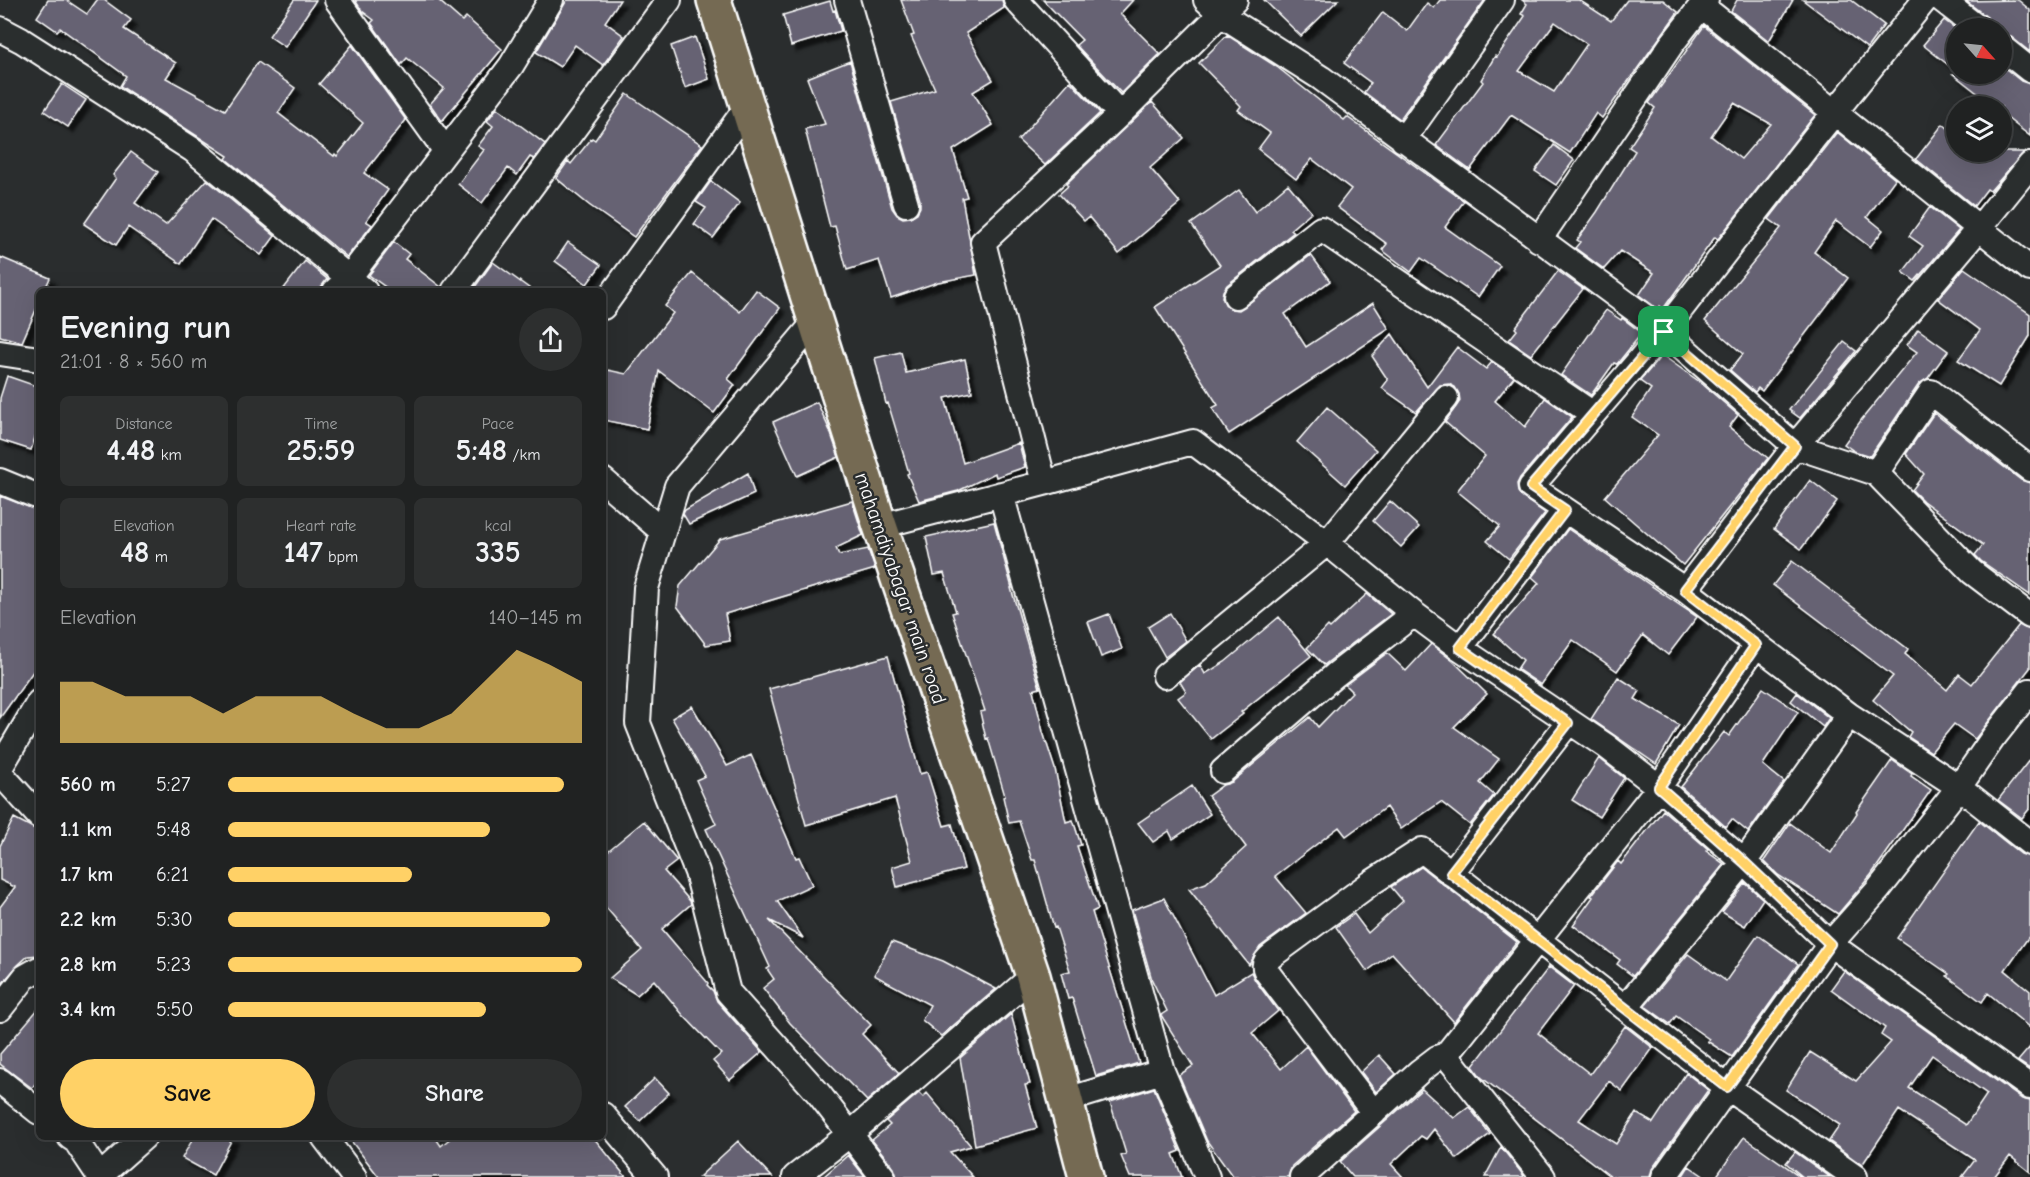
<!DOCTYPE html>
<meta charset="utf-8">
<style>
body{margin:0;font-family:"Comic Neue",sans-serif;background:#2d2f2f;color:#f1f3f6;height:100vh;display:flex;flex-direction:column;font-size:22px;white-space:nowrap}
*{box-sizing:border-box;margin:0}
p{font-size:20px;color:#a2a4a5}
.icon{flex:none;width:33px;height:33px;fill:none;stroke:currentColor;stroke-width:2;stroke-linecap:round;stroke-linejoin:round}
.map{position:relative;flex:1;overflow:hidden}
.panel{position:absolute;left:36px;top:288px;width:570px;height:852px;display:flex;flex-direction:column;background:#202222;border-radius:9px;box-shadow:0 6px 24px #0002,0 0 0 2px #3d3f40}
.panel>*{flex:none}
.needle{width:39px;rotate:117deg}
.fabs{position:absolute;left:1946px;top:18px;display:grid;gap:12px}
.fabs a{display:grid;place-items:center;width:66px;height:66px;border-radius:50%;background:#202222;box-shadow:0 6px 24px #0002,0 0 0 2px #3d3f40;font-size:30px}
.pin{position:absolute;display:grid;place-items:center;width:51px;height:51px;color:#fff;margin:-26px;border-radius:12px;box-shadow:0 3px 9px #0006}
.round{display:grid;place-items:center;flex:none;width:63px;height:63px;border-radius:32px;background:#2d2f2f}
.summary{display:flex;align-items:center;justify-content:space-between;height:102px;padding:0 24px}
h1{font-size:33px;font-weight:700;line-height:45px}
.metrics{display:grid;grid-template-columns:repeat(3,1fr);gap:9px;height:102px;padding:6px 24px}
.metrics div{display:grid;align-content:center;border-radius:9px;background:#2d2f2f;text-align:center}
.metrics b{font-size:30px;font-weight:700}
.metrics small{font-size:16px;font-weight:400}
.metrics p{font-size:16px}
.chart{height:168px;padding:12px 24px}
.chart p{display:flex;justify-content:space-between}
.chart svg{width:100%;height:108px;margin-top:6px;fill:#ffd166;opacity:.7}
.cta{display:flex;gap:12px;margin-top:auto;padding:12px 24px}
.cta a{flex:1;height:69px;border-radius:36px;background:#ffd166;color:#111;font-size:24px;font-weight:700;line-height:69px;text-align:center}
.cta a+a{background:#2d2f2f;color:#f1f3f6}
ul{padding:0 24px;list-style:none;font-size:20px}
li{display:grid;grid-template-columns:96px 72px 1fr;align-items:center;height:45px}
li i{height:15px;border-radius:8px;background:#ffd166}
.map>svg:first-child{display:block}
.building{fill:#666273;stroke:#fff;stroke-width:1.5;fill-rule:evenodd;filter:url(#shadow)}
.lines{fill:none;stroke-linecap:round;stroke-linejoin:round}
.street-casing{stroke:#fff;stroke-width:28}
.primary-casing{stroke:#fff;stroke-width:38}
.street{stroke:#2a2d2e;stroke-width:24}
.primary{stroke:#746b52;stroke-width:33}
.route-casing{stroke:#fff;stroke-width:12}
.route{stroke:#ffd166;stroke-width:8}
.labels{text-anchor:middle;stroke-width:5;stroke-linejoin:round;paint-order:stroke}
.street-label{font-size:20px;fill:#fff;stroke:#2a2d2e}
</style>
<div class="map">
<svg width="2030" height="1177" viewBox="0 0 2030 1177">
<defs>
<filter id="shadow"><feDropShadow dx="5.5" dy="5.5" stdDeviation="1.5" flood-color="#0009"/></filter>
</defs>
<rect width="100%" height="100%" fill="#2a2d2e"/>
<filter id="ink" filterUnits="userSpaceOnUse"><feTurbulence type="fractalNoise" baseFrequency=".0167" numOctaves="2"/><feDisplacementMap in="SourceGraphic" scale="12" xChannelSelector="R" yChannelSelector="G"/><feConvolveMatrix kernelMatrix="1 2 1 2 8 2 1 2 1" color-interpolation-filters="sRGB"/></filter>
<g filter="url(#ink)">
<path class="building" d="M48 0H66L87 14 97 0H104L131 20 124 29 176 63 166 78 225 110 258 62 295 88 278 113 334 156 335 154 337 156 363 123 319 84 352 45 406 120 364 173 388 190 366 221 372 225 347 257 226 159 228 156 120 86 126 76 60 28 57 31 37 17Z
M294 0H316L285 47 269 36Z
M355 0H438L462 21 466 17 502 49 442 121 430 104 444 88 407 58 401 65 371 23 374 20 362 11Z
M567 0H620L605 22 624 36 603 65 575 45 560 67 536 52Z
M901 0H1002L1004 8 966 33 993 80 973 92 993 125 953 150 967 197 962 198 976 275 938 282 891 298 879 260 847 270 835 226 830 227 805 129 825 124 807 78 850 61 892 208 897 215 903 218 910 217 917 213 920 207V200L891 102 935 89 911 36 914 35Z
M1043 0H1133L1120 14 1160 54 1121 93 1076 45 1082 40Z
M1264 0H1338L1301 36Z
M1440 0H1485L1400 119 1364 92 1371 83 1344 63 1383 12 1407 31 1427 3 1434 8Z
M1522 0H1579L1611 21 1627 0H1663L1678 12 1602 118 1596 113 1570 153 1511 115 1470 170 1436 145 1483 82 1481 80 1495 56 1497 57 1525 16 1521 14 1527 4ZM1555 22 1587 44 1554 92 1519 71Z
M1737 0H1793L1769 41 1731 11Z
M1803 0H1851L1884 25 1867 48Z
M2018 0 2030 10V52L2010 36 2001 33V28H1992L1987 17 1966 1Z
M830 1 833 11 835 10 841 31 791 46 783 15Z
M1944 20 1956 29V71L1923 45Z
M1704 26 1815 115 1718 239 1715 237 1663 309 1660 306 1658 309 1639 295 1654 273 1620 251 1604 269 1575 248 1580 242 1577 240 1597 212 1635 151 1629 147 1655 108 1649 103ZM1734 103 1771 124 1741 159 1711 136Z
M1227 35 1277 67 1344 120 1347 117 1464 201 1445 227 1500 266 1478 297 1421 258 1411 272 1382 250 1387 244 1337 207 1351 189 1312 159 1296 179 1258 149 1270 133 1238 110 1241 106 1199 63Z
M695 37 709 79 685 88 671 46Z
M2001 65 2021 81 2030 84V136L2007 118 2001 112V106H1994L1953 74H2001Z
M1070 81 1100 113 1045 165 1018 140Z
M62 84 86 100 68 127 44 111Z
M627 94 702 145 634 237 589 205 556 178 568 161 571 164 592 138 595 140Z
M1152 102 1184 138 1150 168 1180 203 1119 254 1089 217 1084 221 1059 194 1068 186 1066 184Z
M497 108 545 144 534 159 530 157 517 175 508 168 482 203 458 184 484 150 478 146 493 126 487 121Z
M1943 124 1956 135V152H2024L1990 191 1987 189 1974 206 1916 159Z
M1837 132 1895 179 1867 217 1883 230 1870 247 1836 221 1814 252 1848 278 1762 391 1758 388 1755 392 1730 370 1743 354 1705 321 1781 228 1769 219Z
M1554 145 1574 160 1556 185 1535 171Z
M131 152 158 172 135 203 166 225 207 180 275 236 261 255 211 219 181 264 128 227 116 245 84 224 116 178 113 175Z
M711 181 740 203 713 238 694 224 706 208 696 202Z
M1288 184 1311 212 1291 229 1294 232 1227 285 1223 291 1222 297 1225 304 1231 309 1239 310 1244 307 1311 255 1330 281 1285 314 1306 347 1373 303 1389 329 1229 434 1212 408 1218 405 1155 307 1220 265 1191 224 1239 190 1255 212Z
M1930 207 1959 230 1915 281 1903 272 1923 246 1909 236Z
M394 242 409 254 405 259 441 287 440 291H391L369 275Z
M568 242 601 265 587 284 555 261Z
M0 257 50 278 44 291H39V303L22 342 0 336Z
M305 261 327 279 318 291H282Z
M493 262 533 291H472Z
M1964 268 2030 314V336L1999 386 1958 360 1980 330 1938 299Z
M1558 271 1583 289 1531 355 1509 340 1517 330 1515 328Z
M692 273 740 312 756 290 780 308 728 379 735 385 714 413 659 371 647 429 603 420V369L626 374 673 313 665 306Z
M1606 310 1621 320 1622 318 1642 333 1617 364 1614 363 1591 395 1561 375Z
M1918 329 1948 351 1928 378 1919 384 1870 456 1854 451 1844 444 1862 419 1917 352 1907 345Z
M1392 334 1427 387 1457 347 1486 369 1492 362 1514 377 1495 401 1525 427 1545 398 1572 417 1520 478 1517 484 1518 492 1523 498 1545 513 1509 559 1487 541 1500 526 1457 491 1485 456 1445 422 1460 401 1459 394 1455 387 1449 384 1440 385 1416 412 1382 388 1388 380 1372 356Z
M1844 342 1856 351 1800 418 1789 410Z
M901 352 906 373 965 359 972 392 945 398 963 463 1019 443 1025 467 996 477 995 473 958 491 919 501 907 474 909 473 888 403 886 404 875 358Z
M1662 355 1700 382 1738 415 1729 427 1768 458 1683 565 1605 497 1658 435 1632 417 1651 389 1640 381Z
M7 376 39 387V425L31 450 0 440V398Z
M817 402 830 431 839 457 797 476 773 422Z
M1327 407 1376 450 1345 485 1297 442Z
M1934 413 2021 480 2030 483V595L1981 561 1975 555 1983 545 1923 501 1912 490 1924 474 1906 454Z
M748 473 754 494 689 524 683 514 685 510Z
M1810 480 1837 501 1801 549 1774 529Z
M0 496 39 511V663L0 718Z
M852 501 863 535 836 548 839 555 868 549 875 569 725 614 730 641 706 645 677 606 680 586 720 539Z
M1390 501 1419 527 1401 547 1373 521Z
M994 522 1012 588H1011L1040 688 1033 690 1043 732 1055 769 1066 822 1073 820 1081 845 1077 846 1098 909 1092 912 1139 1063 1096 1076 1072 998 1068 999 1061 973 1070 971 1056 927 1054 928 1035 860H1032L1019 821 1009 823 1003 797 1005 796 988 738 986 739 980 712 985 711 952 613 956 612 944 573 934 575 926 537Z
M1568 529 1697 617 1668 655 1643 635 1617 671 1573 640 1541 685 1517 669 1523 660 1494 634 1539 583 1532 577Z
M1792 561 1908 649 1905 654 1947 690 1959 674 1972 684 2019 625 2030 630V668L1975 739 1954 724 1931 752 1908 737 1911 732 1873 700 1893 676 1773 585Z
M1367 594 1391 614 1324 665 1307 648 1328 626 1330 628Z
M1170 613 1186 641 1165 657 1148 627Z
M1109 614 1122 649 1101 657 1088 622Z
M1279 617 1311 656 1241 712 1243 714 1211 739 1178 698 1186 692 1180 682 1200 665 1205 674 1225 662Z
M1431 644 1453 661 1487 694 1454 727 1499 759 1480 783 1494 795 1470 825 1441 802 1401 829 1386 807 1346 836 1339 827 1275 876 1306 913 1260 947 1249 965 1189 889 1206 883 1246 847 1208 796 1223 785 1232 782 1310 717 1318 727 1352 692 1345 685 1387 653 1406 671Z
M888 656 920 774 927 772 944 826 952 824 964 869 897 887 892 867 912 861 895 798 806 825 769 689Z
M1618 677 1640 691 1635 699 1679 725 1656 764 1591 719Z
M1763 688 1798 712 1764 763 1763 765 1784 782 1748 832 1732 819 1726 827 1681 787 1724 732 1729 736Z
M1797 693 1829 718 1823 727 1791 701Z
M692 706 727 766 751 755 796 858 799 857 812 885 777 901 803 938 769 920 871 1025 862 1034 899 1073 867 1101 790 1023 763 988 774 979 767 969 770 967 706 829 716 824 696 780 705 776 672 718Z
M1599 758 1624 778 1599 817 1572 800Z
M2030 759V808L2022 818 1998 800Z
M1892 760 1912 774 1911 776 1931 790 1871 875 1838 914 1778 875 1764 861 1790 823 1831 853 1857 813 1856 812Z
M1192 786 1210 814 1173 839 1169 831 1153 842 1138 823Z
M1663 810 1708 849 1706 851 1724 864 1633 976 1617 964 1620 960 1573 925 1593 897 1591 896 1618 861 1621 864Z
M14 818 39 831V955L28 956 18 965 0 986V907L15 887 0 880V846Z
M644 821 677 861 664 871 690 901 691 904 662 929 708 983 707 985 713 991 717 1001 762 1052 730 1080 713 1061 721 1054 683 1015 654 980 637 995 610 978 642 950 603 904V855Z
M1979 821 2021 854 2030 857V935L2005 970 2030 991V1028L1988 993 1982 1002 1947 976 1949 974 1897 938Z
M1421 867 1517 942 1454 1022 1392 953 1367 971 1336 927 1354 914 1368 933 1403 901 1391 887Z
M1745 883 1763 899 1745 926 1722 912Z
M1164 898 1214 995 1251 972 1255 980 1278 1011 1252 1033 1281 1069 1306 1046 1354 1111 1292 1166 1288 1177H1233L1207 1141 1179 1075 1193 1066 1161 1015 1167 1011 1152 980 1132 910Z
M1758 935 1798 964 1732 1057 1707 1041 1709 1039 1676 1016 1670 1024 1645 1006 1688 954 1726 981Z
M892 942 943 961 996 989 941 1036 922 1020 930 1005 874 975Z
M1549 967 1574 986 1538 1033 1590 1074 1625 1026 1653 1048 1622 1091 1609 1081 1579 1120 1616 1144 1636 1113 1653 1123 1686 1073 1708 1090 1652 1169 1650 1177H1611L1481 1077 1473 1066Z
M1844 971 2022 1099 2030 1101V1172L2010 1156 1994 1177H1962L1975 1160 1899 1110 1862 1165 1829 1141 1840 1125 1786 1090 1810 1052 1856 1081 1891 1042 1881 1035 1885 1028 1831 989ZM1932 1055 1987 1094 1966 1125 1909 1088Z
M39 1008V1079L32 1088 0 1064V1054Z
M1011 1014 1030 1084 1025 1085 1037 1128 975 1145 960 1058Z
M2030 1047V1069L2018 1061Z
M1379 1055 1396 1074 1376 1092 1361 1072Z
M655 1078 669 1093 640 1121 625 1107Z
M1154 1088 1180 1151 1173 1154 1182 1177H1130L1121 1156 1126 1154 1110 1102Z
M1422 1089 1454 1118 1469 1107 1490 1134 1457 1159 1434 1129 1426 1139 1421 1136 1391 1164 1403 1177H1353L1340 1162Z
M919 1093 923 1097 927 1093 971 1146 950 1152 973 1177H897L894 1168 872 1140 890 1125 886 1121Z
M194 1137H233L213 1175 182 1158Z
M348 1137H435L441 1146 452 1137H593L626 1177H379Z
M1744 1137 1801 1177H1716Z
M738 1141 772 1177H699Z
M1501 1147 1524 1176 1523 1177H1485Z
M1795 1152 1830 1177H1803L1786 1163Z
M848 1155 865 1177H823Z
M1689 1166 1705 1177H1682Z"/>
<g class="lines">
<defs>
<path id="street" d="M337 0 445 150
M847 0 906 204
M1206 0 1222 15 1321 78 1664 331 1795 446 1876 473
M1942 0 1978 28
M1702 6 2030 269
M0 29 21 40 193 150 365 291
M2001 47 2030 70
M1120 114 1235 0
M1403 140 1502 0
M2030 165 1980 227 1795 446 1685 590 1849 715 1959 787 2030 843
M1539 240 1671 45 1706 0
M335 291 348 279 511 66 551 0
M454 291 669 0
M1236 296 1321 229 1593 414
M603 307 747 107
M814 323 677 486 646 588 638 723 697 872 728 992 819 1094 883 1177
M0 353 39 359
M2030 469 1931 392 1876 473 1972 572 2030 616
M603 480 663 532
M0 481 39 497
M1044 483 1193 442 1327 543 1414 614 1460 648 1606 746 1659 787 1744 862 1830 944 2030 1087
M1001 494 1162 1071
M880 526 1044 483 983 242 1120 114 1016 0
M1685 590 1531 487 1664 331 1814 138 1925 0
M1460 648 1565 510
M1165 676 1327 543 1446 398
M0 768 39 702
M1223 771 1335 675 1414 614
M0 773 39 816
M1451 873 1568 723
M1625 1008 1744 862 1849 715
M0 1009 25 977 39 969
M1446 1055 1543 1177
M0 1081 39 1112
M1067 1100 1162 1071 1207 1177
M1374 1113 1266 971C1262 963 1268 959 1274 954L1371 883 1422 850 1727 1087 1855 1177
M603 1115 655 1177
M70 1137 76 1141 100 1177
M324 1137 354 1177
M100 1176 144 1137
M795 1177 850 1134 1033 976
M1302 1177 1420 1071 1437 1058 1446 1055 1659 787 1756 645
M1664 1177 1830 944 1878 890 1959 787 1993 738 2030 691"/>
<path id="primary" d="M714 0 880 526 1033 976 1086 1177"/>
</defs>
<use href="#street" class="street-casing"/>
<use href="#primary" class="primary-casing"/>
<use href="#street" class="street"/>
<use href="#primary" class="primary"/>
</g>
</g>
<g class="lines" filter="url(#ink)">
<defs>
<path id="route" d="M1664 332 1795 446 1685 590 1756 645 1659 787 1744 862 1830 944 1727 1087 1451 873 1568 723 1460 648 1565 510 1531 487Z"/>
</defs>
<use href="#route" class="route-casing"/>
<use href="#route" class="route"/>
</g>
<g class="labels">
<g class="street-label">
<text transform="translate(901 588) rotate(71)" y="7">mahamdiyabagar main road</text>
</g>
</g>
</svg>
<div class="fabs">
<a><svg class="needle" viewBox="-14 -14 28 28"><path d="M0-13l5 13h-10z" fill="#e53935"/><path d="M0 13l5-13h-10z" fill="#a2a4a5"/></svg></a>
<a><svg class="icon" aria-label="layers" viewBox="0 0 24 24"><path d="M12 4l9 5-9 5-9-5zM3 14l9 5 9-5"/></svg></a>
</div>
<div class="pin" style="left:1664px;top:332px;background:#1e9e55"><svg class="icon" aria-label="arrive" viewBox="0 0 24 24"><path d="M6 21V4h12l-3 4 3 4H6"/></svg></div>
<section class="panel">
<div class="summary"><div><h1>Evening run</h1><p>21:01 · 8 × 560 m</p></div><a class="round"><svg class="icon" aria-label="share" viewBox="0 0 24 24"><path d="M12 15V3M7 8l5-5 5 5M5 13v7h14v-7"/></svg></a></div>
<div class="metrics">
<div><p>Distance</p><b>4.48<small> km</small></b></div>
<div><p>Time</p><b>25:59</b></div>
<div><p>Pace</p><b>5:48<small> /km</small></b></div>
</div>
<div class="metrics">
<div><p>Elevation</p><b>48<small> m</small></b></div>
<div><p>Heart rate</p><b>147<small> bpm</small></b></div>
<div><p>kcal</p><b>335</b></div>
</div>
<div class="chart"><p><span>Elevation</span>140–145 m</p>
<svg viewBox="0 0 160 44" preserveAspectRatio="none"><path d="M0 44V19L10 19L20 25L30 25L40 25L50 32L60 25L70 25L80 25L90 32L100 38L110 38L120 32L130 19L140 6L150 12L160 19V44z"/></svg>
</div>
<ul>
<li><b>560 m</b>5:27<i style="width:95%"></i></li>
<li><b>1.1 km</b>5:48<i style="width:74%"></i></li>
<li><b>1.7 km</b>6:21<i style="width:52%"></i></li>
<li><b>2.2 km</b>5:30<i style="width:91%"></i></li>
<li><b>2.8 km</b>5:23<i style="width:100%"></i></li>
<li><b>3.4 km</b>5:50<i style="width:73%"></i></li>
</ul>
<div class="cta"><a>Save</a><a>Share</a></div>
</section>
</div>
